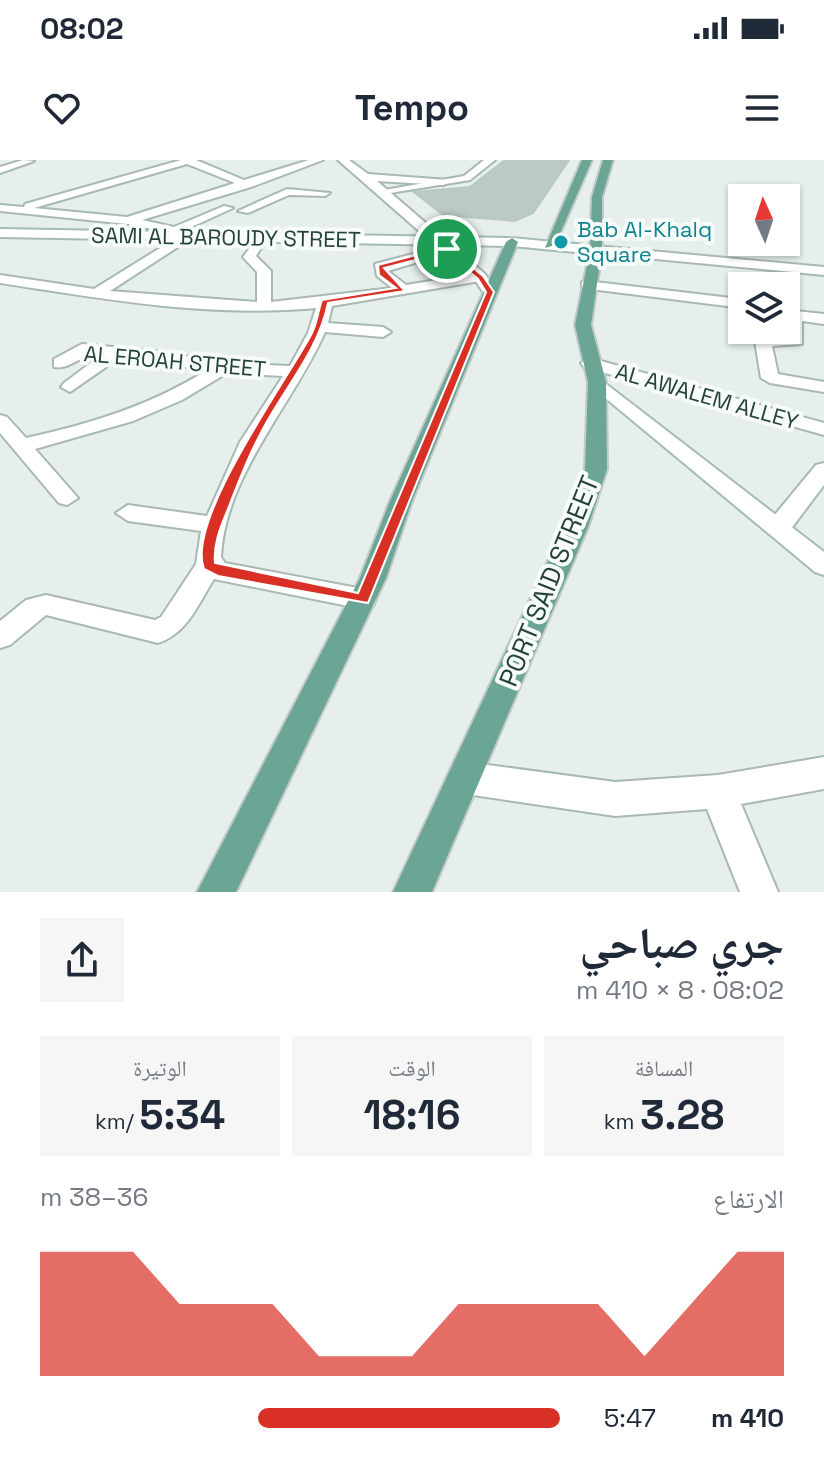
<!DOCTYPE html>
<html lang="ar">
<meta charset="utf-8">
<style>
body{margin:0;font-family:"Space Grotesk","Noto Naskh Arabic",sans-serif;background:#f6f6f7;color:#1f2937;direction:rtl;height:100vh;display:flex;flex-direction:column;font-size:30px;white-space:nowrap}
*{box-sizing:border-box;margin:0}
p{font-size:26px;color:#747a83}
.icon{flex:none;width:44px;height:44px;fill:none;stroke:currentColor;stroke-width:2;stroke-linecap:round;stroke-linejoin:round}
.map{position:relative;height:732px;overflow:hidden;direction:ltr}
.drawer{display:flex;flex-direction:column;background:#fff;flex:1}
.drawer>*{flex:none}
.needle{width:52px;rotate:357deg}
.controls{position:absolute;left:728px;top:24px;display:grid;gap:16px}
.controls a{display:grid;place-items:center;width:72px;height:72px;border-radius:0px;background:#fff;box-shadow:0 2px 6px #0004;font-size:40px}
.pin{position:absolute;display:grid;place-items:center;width:68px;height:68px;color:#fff;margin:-34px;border:4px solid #fff;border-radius:50%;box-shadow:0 2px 8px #0007}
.round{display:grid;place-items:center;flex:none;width:84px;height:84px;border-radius:0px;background:#f6f6f7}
.head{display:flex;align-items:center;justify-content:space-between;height:136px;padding:0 40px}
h1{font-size:44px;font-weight:700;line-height:60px}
.figures{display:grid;grid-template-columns:repeat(3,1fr);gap:12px;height:136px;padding:8px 40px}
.figures div{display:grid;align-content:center;border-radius:0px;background:#f6f6f7;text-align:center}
.figures b{font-size:40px;font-weight:700}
.figures small{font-size:22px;font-weight:400}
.figures p{font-size:22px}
.chart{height:224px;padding:16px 40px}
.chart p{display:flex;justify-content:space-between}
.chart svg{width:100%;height:144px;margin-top:8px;fill:#d93025;opacity:.7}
ul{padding:0 40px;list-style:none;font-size:26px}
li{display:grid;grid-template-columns:128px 96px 1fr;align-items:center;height:60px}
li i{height:20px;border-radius:10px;background:#d93025}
.status{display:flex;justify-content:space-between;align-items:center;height:56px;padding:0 40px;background:#fff;direction:ltr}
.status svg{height:22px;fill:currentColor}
header{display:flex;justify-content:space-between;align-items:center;height:104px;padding:0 40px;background:#fff;font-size:36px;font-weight:700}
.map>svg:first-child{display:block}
.building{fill:#bbcac4;stroke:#b8c9c2;stroke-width:2}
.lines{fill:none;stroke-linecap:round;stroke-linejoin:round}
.minor-casing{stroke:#a8b8b2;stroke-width:4}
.tertiary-casing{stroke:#a8b8b2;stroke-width:4}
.secondary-casing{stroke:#a4bbb3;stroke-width:4}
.primary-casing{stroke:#c2cac8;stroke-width:4}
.minor{fill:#fff;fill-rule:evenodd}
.tertiary{fill:#fff;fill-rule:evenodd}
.secondary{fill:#fff;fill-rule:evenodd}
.primary{fill:#6aa596;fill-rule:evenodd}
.route{fill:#d93025;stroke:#fff;stroke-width:2;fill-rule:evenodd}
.culture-dot{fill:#0f9aa8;stroke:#f7fbf9;stroke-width:3}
.labels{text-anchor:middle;stroke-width:8;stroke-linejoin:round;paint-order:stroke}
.far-culture-label{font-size:22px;fill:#0d838f;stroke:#f7fbf9;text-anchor:start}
.far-street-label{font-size:22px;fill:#24423a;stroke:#f7fbf9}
.street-label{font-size:26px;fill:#24423a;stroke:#f7fbf9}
</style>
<div class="status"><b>08:02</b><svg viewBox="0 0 49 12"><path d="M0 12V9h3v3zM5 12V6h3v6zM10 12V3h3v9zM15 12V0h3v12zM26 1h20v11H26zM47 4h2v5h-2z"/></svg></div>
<header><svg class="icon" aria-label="menu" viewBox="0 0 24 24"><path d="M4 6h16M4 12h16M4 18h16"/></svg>Tempo<svg class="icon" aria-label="heart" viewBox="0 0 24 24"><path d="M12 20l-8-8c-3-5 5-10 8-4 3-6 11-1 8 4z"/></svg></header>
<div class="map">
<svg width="824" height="732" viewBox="0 0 824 732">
<rect width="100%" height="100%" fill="#e6efeb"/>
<path class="building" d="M505 0H569L533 53 515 61 443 55 414 32 470 27Z"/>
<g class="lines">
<defs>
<path id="minor" d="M23 0 34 1 0 13V7Z
M181 0H196L244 20 309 0H323L251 27 142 60 174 67 224 46 233 48 187 69 198 74 110 131 257 142V112L243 97 262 72 268 76 256 96 271 111V142L392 128 377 116 375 104 447 85 453 89 451 92 388 111 406 125 480 113 487 117 480 121 332 146 328 163 383 167 391 172 383 177 325 172C294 243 225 315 221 397L225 403 363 429 373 432 376 439 373 446 363 449 214 419C198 444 188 473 158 483L46 455 10 485 0 488V461L26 440 46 435 155 460 161 457 196 404 201 371 128 361 116 353 128 345 207 356 240 282 283 216 227 213 182 240 133 261 35 289 78 338 67 345 59 343 0 273V255L7 257 26 278C90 264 152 245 207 210L119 198 70 232 61 227 64 223 100 196C77 194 72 210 54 207V199L82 184 163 192 223 203 290 206 308 173 316 148C210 158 105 139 0 123V115L94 129 181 75 128 64 0 51V45L24 47 25 44ZM187 4 235 23 127 57 34 48Z
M484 0H495L470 20 384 34 379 31 464 16Z
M287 29 330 33 325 36 289 35 248 53 238 51Z
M596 86 824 107V115L592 93V87Z
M587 121 731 138 742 142V154L727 146 582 128V122Z
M786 150 824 154V164L802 161V184L772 186 778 214 824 222V232L770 223 761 218 755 181 763 176H787Z
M590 198 824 263V275L584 207 581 203Z
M824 303V325L787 374H769L766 368 769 362 816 305Z
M824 597V629L741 644 778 732H740L707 649 615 656 466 634 454 629 449 618 454 607 466 602 615 622 718 615Z"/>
<path id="tertiary" d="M338 0H349L368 14 448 20 444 25 377 21 485 114 497 132 495 135H485L475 120Z"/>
<path id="secondary" d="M0 69 512 78 596 86 602 90 596 94 512 86 0 77Z
M597 217 824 392V415L815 412 591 226 588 222Z"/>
<path id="primary" d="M582 0H592L555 85 545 88Z
M603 0H613L602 37V90L591 165 606 222 607 309 588 367 432 732H393L564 367 585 309 588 222 575 165 590 90 592 37Z
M512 78 518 82 412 341 386 418 236 732H197L360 418 390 341 506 82Z"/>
</defs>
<use href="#minor" class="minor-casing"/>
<use href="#tertiary" class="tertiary-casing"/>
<use href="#secondary" class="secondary-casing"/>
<use href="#primary" class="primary-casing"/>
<use href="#minor" class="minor"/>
<use href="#tertiary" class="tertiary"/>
<use href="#secondary" class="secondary"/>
<use href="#primary" class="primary"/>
</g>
<path class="route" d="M447 87 483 116 494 132 368 443 218 416 204 409C185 361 287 220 311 175 317 165 318 151 322 140L396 128 379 115 378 105ZM446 92 478 119 486 132 358 433 215 403C213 384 221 366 228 349 240 318 252 287 269 258 291 220 319 187 328 143L405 131 384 108Z"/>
<circle class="culture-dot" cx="561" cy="82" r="8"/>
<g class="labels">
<g class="far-culture-label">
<text x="577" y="77">Bab Al-Khalq<tspan x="577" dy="25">Square</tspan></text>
</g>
<g class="far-street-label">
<text transform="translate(226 77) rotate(1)" y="8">SAMI AL BAROUDY STREET</text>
<text transform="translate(175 201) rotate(5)" y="8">AL EROAH STREET</text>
<text transform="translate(707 236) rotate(16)" y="8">AL AWALEM ALLEY</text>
</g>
<g class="street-label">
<text transform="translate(549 421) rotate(-68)" y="9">PORT SAID STREET</text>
</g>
</g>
</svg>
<div class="controls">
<a><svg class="needle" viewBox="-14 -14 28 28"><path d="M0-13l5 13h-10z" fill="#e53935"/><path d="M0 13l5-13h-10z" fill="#747a83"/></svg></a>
<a><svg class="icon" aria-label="layers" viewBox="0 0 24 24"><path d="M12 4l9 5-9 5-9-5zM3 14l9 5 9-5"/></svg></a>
</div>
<div class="pin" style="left:447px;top:89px;background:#1e9e55"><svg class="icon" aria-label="arrive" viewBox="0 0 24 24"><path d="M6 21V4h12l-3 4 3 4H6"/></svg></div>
</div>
<section class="drawer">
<div class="head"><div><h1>جري صباحي</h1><p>08:02 · 8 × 410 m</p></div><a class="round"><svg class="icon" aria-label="share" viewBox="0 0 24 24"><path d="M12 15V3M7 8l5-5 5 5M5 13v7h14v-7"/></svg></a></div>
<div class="figures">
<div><p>المسافة</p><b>3.28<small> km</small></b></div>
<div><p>الوقت</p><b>18:16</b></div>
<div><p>الوتيرة</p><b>5:34<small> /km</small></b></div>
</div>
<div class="chart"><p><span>الارتفاع</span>36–38 m</p>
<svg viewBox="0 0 160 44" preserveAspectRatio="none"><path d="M0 44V6L10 6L20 6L30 22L40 22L50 22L60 38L70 38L80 38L90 22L100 22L110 22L120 22L130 38L140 22L150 6L160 6V44z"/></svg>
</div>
<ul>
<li><b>410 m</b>5:47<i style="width:58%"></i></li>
</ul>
</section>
